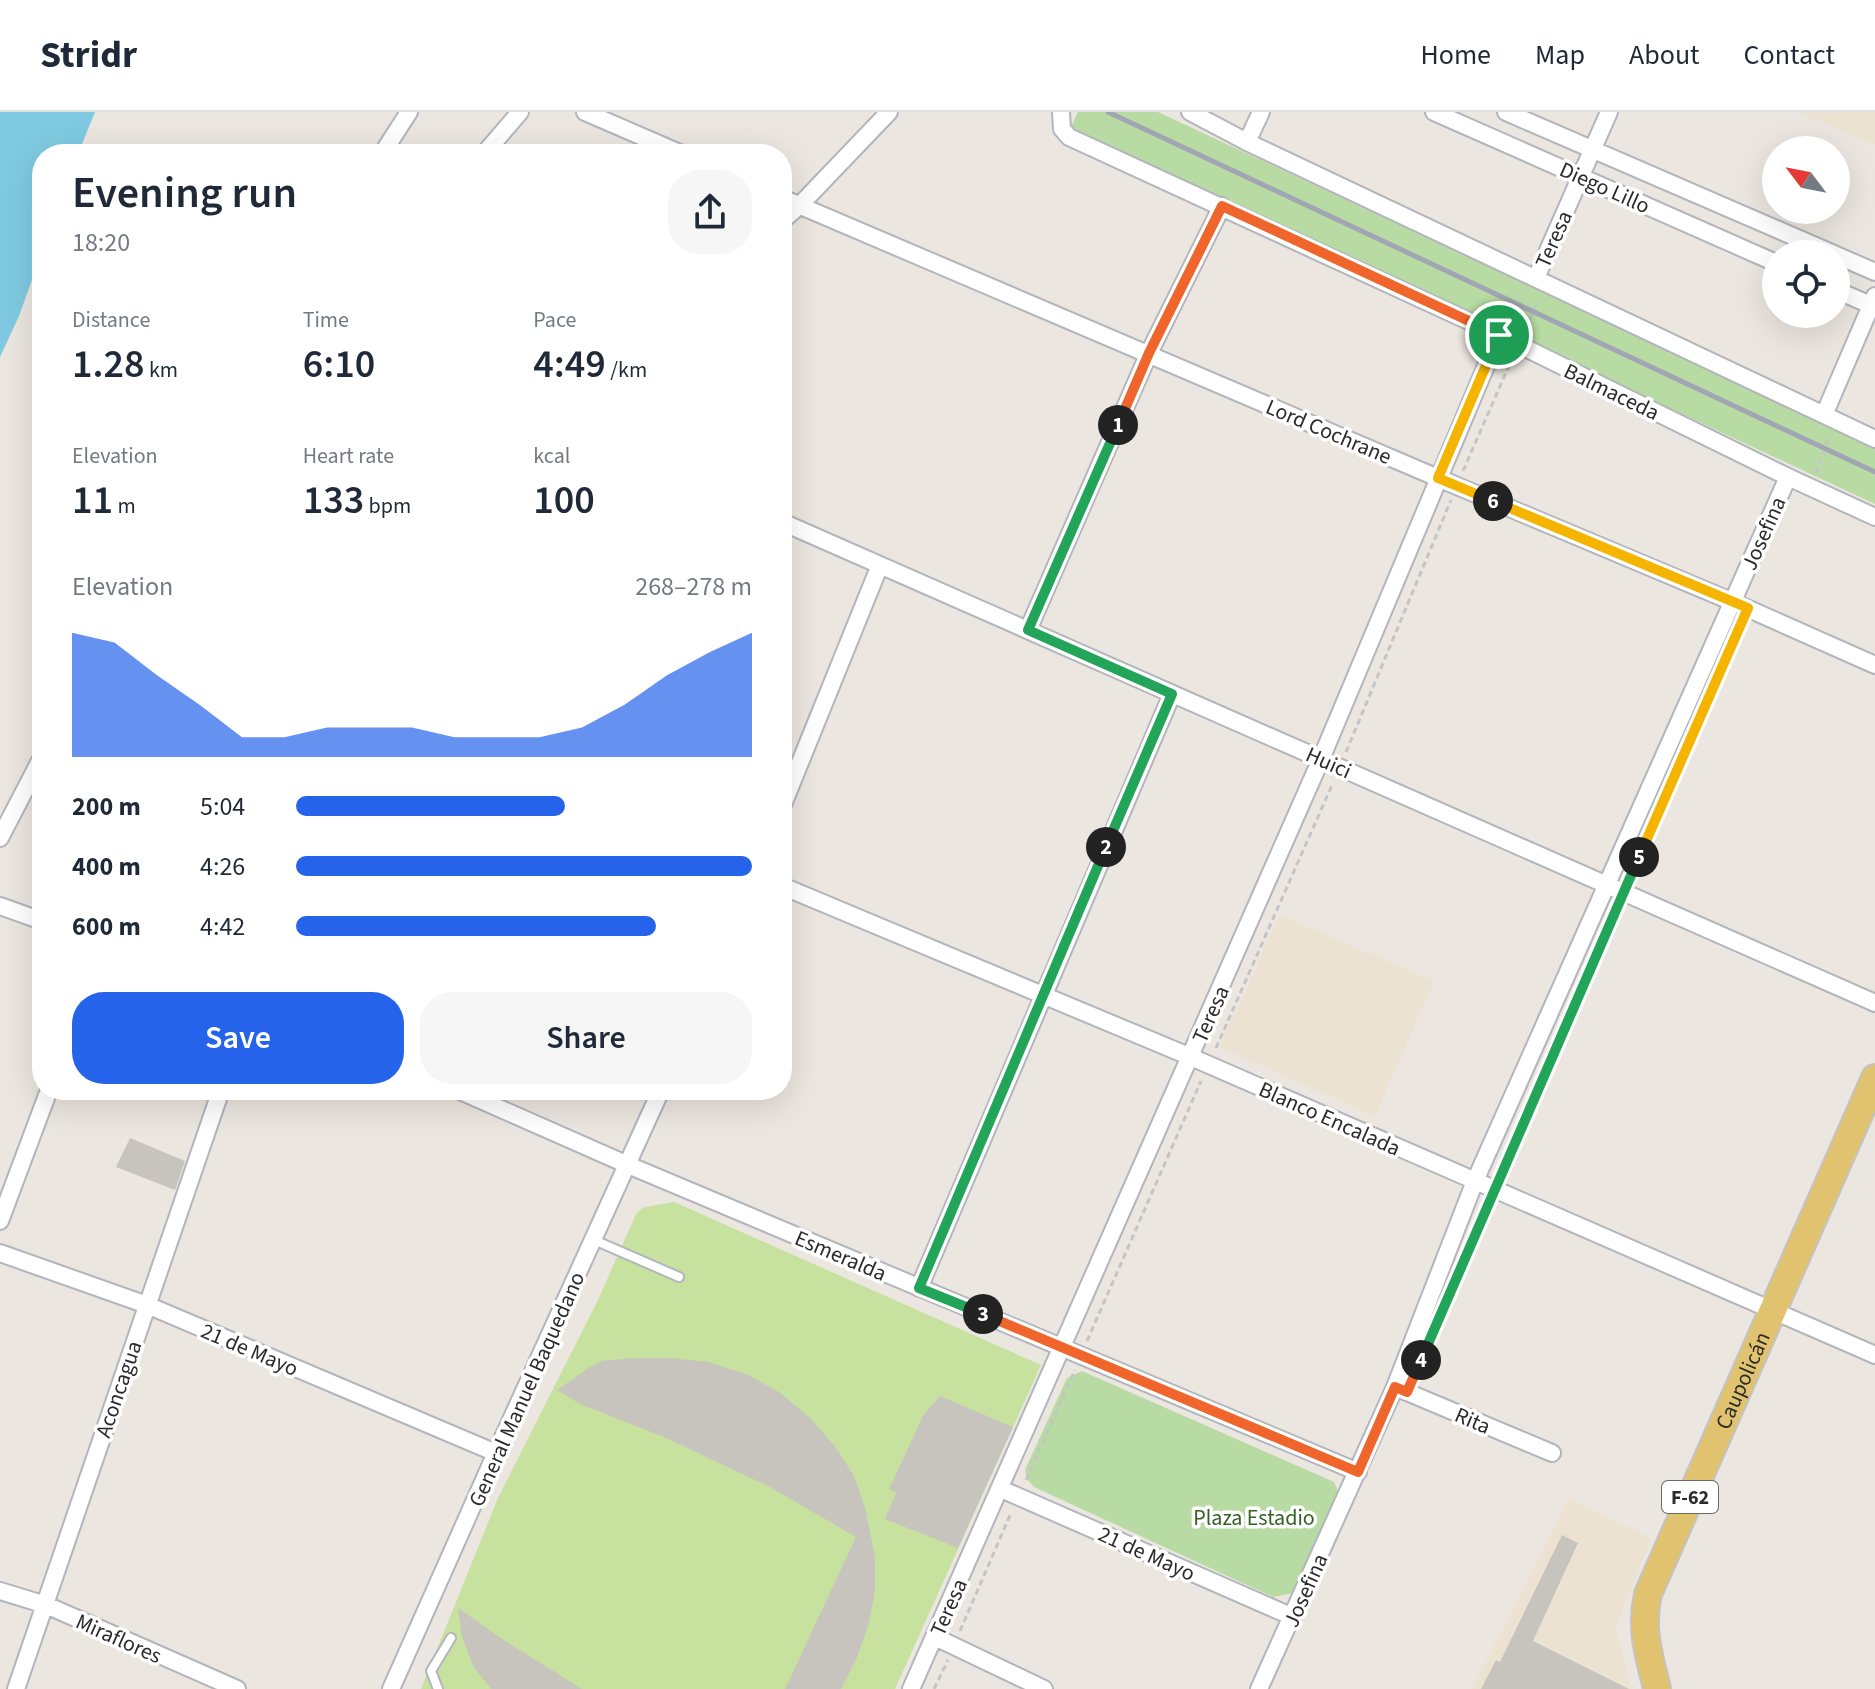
<!DOCTYPE html>
<meta charset="utf-8">
<style>
body{margin:0;font-family:"Source Sans 3",sans-serif;background:#f6f6f7;color:#1f2937;height:100vh;display:flex;flex-direction:column;font-size:30px;white-space:nowrap}
*{box-sizing:border-box;margin:0}
p{font-size:26px;color:#747a83}
.icon{flex:none;width:44px;height:44px;fill:none;stroke:currentColor;stroke-width:2;stroke-linecap:round;stroke-linejoin:round}
.map{position:relative;flex:1;overflow:hidden}
.drawer{position:absolute;left:32px;top:32px;width:760px;height:956px;display:flex;flex-direction:column;background:#fff;border-radius:32px;box-shadow:0 8px 32px #0002}
.drawer>*{flex:none}
.needle{width:52px;rotate:302deg}
.fabs{position:absolute;left:1762px;top:24px;display:grid;gap:16px}
.fabs a{display:grid;place-items:center;width:88px;height:88px;border-radius:50%;background:#fff;box-shadow:0 8px 32px #0002;font-size:40px}
.pin{position:absolute;display:grid;place-items:center;width:68px;height:68px;color:#fff;margin:-34px;border:4px solid #fff;border-radius:50%;box-shadow:0 2px 8px #0007}
.km{position:absolute;width:40px;height:40px;margin:-20px;border-radius:50%;background:#222;color:#fff;font-size:22px;line-height:40px;text-align:center}
.round{display:grid;place-items:center;flex:none;width:84px;height:84px;border-radius:32px;background:#f6f6f7}
.headline{display:flex;align-items:center;justify-content:space-between;height:136px;padding:0 40px}
h1{font-size:44px;font-weight:600;line-height:60px}
.figures{display:grid;grid-template-columns:repeat(3,1fr);gap:12px;height:136px;padding:8px 40px}
.figures div{display:grid;align-content:center}
.figures b{font-size:40px;font-weight:600}
.figures small{font-size:22px;font-weight:400}
.figures p{font-size:22px}
.chart{height:224px;padding:16px 40px}
.chart p{display:flex;justify-content:space-between}
.chart svg{width:100%;height:144px;margin-top:8px;fill:#2563eb;opacity:.7}
.primary-button{display:flex;gap:16px;margin-top:auto;padding:16px 40px}
.primary-button a{flex:1;height:92px;border-radius:32px;background:#2563eb;color:#fff;font-size:32px;font-weight:600;line-height:92px;text-align:center}
.primary-button a+a{background:#f6f6f7;color:#1f2937}
ul{padding:0 40px;list-style:none;font-size:26px}
li{display:grid;grid-template-columns:128px 96px 1fr;align-items:center;height:60px}
li i{height:20px;border-radius:10px;background:#2563eb}
header{display:flex;align-items:center;gap:48px;box-sizing:border-box;height:112px;padding:0 40px;background:#fff;border-bottom:2px solid #e0e1e3}
header strong{font-size:38px}
nav{display:flex;gap:44px;margin-inline-start:auto;font-size:28px}
.map>svg:first-child{display:block}
.education{fill:#ebe2d1}
.green{fill:#b7dba2}
.pitch{fill:#c7e19f}
.water{fill:#7fcae1}
.building{fill:#c7c4be}
.lines{fill:none;stroke-linecap:round;stroke-linejoin:round}
.service-casing{stroke:#b3b5bd;stroke-width:12}
.minor-casing{stroke:#b3b5bd;stroke-width:20}
.primary-casing{stroke:#c4c4c4;stroke-width:30}
.path{stroke:#c4c4c4;stroke-width:3;stroke-dasharray:6 4;stroke-linecap:butt}
.service{stroke:#fff;stroke-width:8}
.minor{stroke:#fff;stroke-width:16}
.primary{stroke:#e1c36f;stroke-width:26}
.rail{stroke:#a2a5b3;stroke-width:5}
.split-1-casing{stroke:#fff;stroke-width:16}
.split-2-casing{stroke:#fff;stroke-width:16}
.split-3-casing{stroke:#fff;stroke-width:16}
.split-4-casing{stroke:#fff;stroke-width:16}
.split-5-casing{stroke:#fff;stroke-width:16}
.split-6-casing{stroke:#fff;stroke-width:16}
.split-7-casing{stroke:#fff;stroke-width:16}
.split-1{stroke:#f0652b;stroke-width:10}
.split-2{stroke:#22a559;stroke-width:10}
.split-3{stroke:#22a559;stroke-width:10}
.split-4{stroke:#f0652b;stroke-width:10}
.split-5{stroke:#22a559;stroke-width:10}
.split-6{stroke:#f5b400;stroke-width:10}
.split-7{stroke:#f5b400;stroke-width:10}
.labels{text-anchor:middle;stroke-width:7;stroke-linejoin:round;paint-order:stroke}
.shield{fill:#fff;stroke:#6b6b6b;stroke-width:2}
.shield-label{font-size:20px;font-weight:bold;fill:#2b2b2b}
.street-label{font-size:22px;fill:#2b2b2b;stroke:#fff}
.park-label{font-size:22px;fill:#326123;stroke:#fff}
</style>
<header>
<strong>Stridr</strong>
<nav><a>Home</a><a>Map</a><a>About</a><a>Contact</a></nav>
</header>
<div class="map">
<svg width="1875" height="1577" viewBox="0 0 1875 1577">
<rect width="100%" height="100%" fill="#ebe6df"/>
<path class="education" d="M1798 0H1875V33Z
M1280 803 1434 869 1375 1004 1220 935Z
M1569 1386 1651 1426 1615 1516 1632 1577H1472Z"/>
<path class="green" d="M1078 0H1158L1875 335V392L1070 17Z
M1082 1259 1334 1370 1338 1379 1293 1481 1273 1485 1034 1375 1028 1368 1025 1358 1067 1266Z"/>
<path class="pitch" d="M674 1090 1041 1253 895 1577H421L498 1386 598 1188 636 1102 644 1095Z"/>
<path class="water" d="M0 0H95L78 42H42V140L19 204 0 245Z"/>
<path class="building" d="M130 1026 185 1049 175 1078 116 1055Z
M632 1246H670L708 1250 746 1262 779 1280 808 1304 834 1333 854 1364 866 1399 875 1446V1478L869 1511 858 1543 841 1577H785L856 1425 770 1375 664 1325 580 1292 557 1278 590 1255 602 1249Z
M940 1284 1013 1315 958 1436 885 1407 896 1381 889 1377 924 1302Z
M1562 1423 1578 1431 1533 1529 1629 1577H1481L1496 1548 1500 1550Z
M458 1496 501 1526 582 1577H491L473 1554 462 1525Z"/>
<g class="lines">
<defs>
<path id="service" d="M594 1128 679 1165
M438 1577 431 1559 451 1526"/>
<path id="minor" d="M585 0 682 42
M1061 0 1062 17 1069 25 1499 223 1788 365 1875 405
M1190 0 1247 30 1875 327
M1434 0 1776 151
M1506 0 1834 142
M1247 30 1261 0
M382 42 409 0
M484 42 520 0
M782 86 1438 366 1733 490 1875 553
M782 109 800 93 889 0
M1836 143 1875 160
M1536 166 1609 0
M1836 178 1875 195
M1824 303 1875 184
M782 410 1875 891
M1028 518 1149 241 1222 94
M782 695 880 453
M0 726 42 645
M782 774 1191 945 1875 1243
M0 794 42 809
M458 978 628 1053 1358 1360
M0 1109 49 978
M0 1141 147 1193 496 1341
M919 1176 1172 582
M1395 1275 1552 1341
M1001 1377 1293 1505
M0 1479 46 1493 237 1577
M935 1525 1044 1577
M16 1577 221 978
M391 1577 496 1341 661 978
M911 1577 1321 647 1499 223
M1259 1577 1395 1275 1475 1069 1788 365"/>
<g id="primary">
<path id="s1" d="M1657 1577C1649 1543 1640 1517 1648 1482L1875 966"/>
</g>
</defs>
<use href="#service" class="service-casing"/>
<use href="#minor" class="minor-casing"/>
<use href="#primary" class="primary-casing"/>
<path class="path" d="M1526 216 1539 187
M1463 359 1511 249
M1816 361 1830 323
M1346 640 1451 388
M1216 936 1332 673
M1502 1061 1617 797
M1464 1149 1488 1094
M1087 1229 1201 969
M1026 1368 1075 1258
M960 1519 1011 1401
M934 1577 948 1548"/>
<use href="#service" class="service"/>
<use href="#minor" class="minor"/>
<use href="#primary" class="primary"/>
<path class="rail" d="M1108 0 1875 360"/>
</g>
<g class="lines">
<defs>
<path id="split-1" d="M1118 313 1149 241 1222 94 1499 223"/>
<path id="split-2" d="M1106 735 1172 582 1028 518 1118 313"/>
<path id="split-3" d="M983 1202 919 1176 1106 735"/>
<path id="split-4" d="M983 1202 1358 1360 1395 1275 1407 1280 1421 1248"/>
<path id="split-5" d="M1421 1248 1639 745"/>
<path id="split-6" d="M1493 389 1748 496 1639 745"/>
<path id="split-7" d="M1493 389 1438 366 1499 223"/>
</defs>
<use href="#split-1" class="split-1-casing"/>
<use href="#split-2" class="split-2-casing"/>
<use href="#split-3" class="split-3-casing"/>
<use href="#split-4" class="split-4-casing"/>
<use href="#split-5" class="split-5-casing"/>
<use href="#split-6" class="split-6-casing"/>
<use href="#split-7" class="split-7-casing"/>
<use href="#split-1" class="split-1"/>
<use href="#split-2" class="split-2"/>
<use href="#split-3" class="split-3"/>
<use href="#split-4" class="split-4"/>
<use href="#split-5" class="split-5"/>
<use href="#split-6" class="split-6"/>
<use href="#split-7" class="split-7"/>
</g>
<g class="labels">
<rect class="shield" x="1662" y="1369" width="56" height="32" rx="6"/>
<g class="shield-label">
<text x="1690" y="1392">F-62</text>
</g>
<g class="street-label">
<text transform="translate(1605 75) rotate(24)" y="8">Diego Lillo</text>
<text transform="translate(1553 127) rotate(-66)" y="8">Teresa</text>
<text transform="translate(1612 279) rotate(26)" y="8">Balmaceda</text>
<text transform="translate(1329 319) rotate(23)" y="8">Lord Cochrane</text>
<text transform="translate(1763 421) rotate(-66)" y="8">Josefina</text>
<text transform="translate(1329 650) rotate(24)" y="8">Huici</text>
<text transform="translate(1210 902) rotate(-66)" y="8">Teresa</text>
<text transform="translate(1330 1006) rotate(24)" y="8">Blanco Encalada</text>
<text transform="translate(841 1143) rotate(23)" y="8">Esmeralda</text>
<text transform="translate(250 1237) rotate(23)" y="8">21 de Mayo</text>
<text dy="8" stroke="none"><textPath href="#s1" startOffset="330">Caupolicán</textPath></text>
<text transform="translate(118 1277) rotate(-71)" y="8">Aconcagua</text>
<text transform="translate(526 1277) rotate(-66)" y="8">General Manuel Baquedano</text>
<text transform="translate(1473 1308) rotate(23)" y="8">Rita</text>
<text transform="translate(1147 1441) rotate(24)" y="8">21 de Mayo</text>
<text transform="translate(1305 1478) rotate(-66)" y="8">Josefina</text>
<text transform="translate(948 1495) rotate(-66)" y="8">Teresa</text>
<text transform="translate(119 1526) rotate(24)" y="8">Miraflores</text>
</g>
<g class="park-label">
<text x="1254" y="1413">Plaza Estadio</text>
</g>
</g>
</svg>
<div class="fabs">
<a><svg class="needle" viewBox="-14 -14 28 28"><path d="M0-13l5 13h-10z" fill="#e53935"/><path d="M0 13l5-13h-10z" fill="#747a83"/></svg></a>
<a><svg class="icon" aria-label="locate" viewBox="0 0 24 24"><circle cx="12" cy="12" r="6"/><path d="M12 2v4M12 18v4M2 12h4M18 12h4"/></svg></a>
</div>
<div class="pin" style="left:1499px;top:223px;background:#1e9e55"><svg class="icon" aria-label="arrive" viewBox="0 0 24 24"><path d="M6 21V4h12l-3 4 3 4H6"/></svg></div>
<b class="km" style="left:1118px;top:313px">1</b>
<b class="km" style="left:1106px;top:735px">2</b>
<b class="km" style="left:983px;top:1202px">3</b>
<b class="km" style="left:1421px;top:1248px">4</b>
<b class="km" style="left:1639px;top:745px">5</b>
<b class="km" style="left:1493px;top:389px">6</b>
<section class="drawer">
<div class="headline"><div><h1>Evening run</h1><p>18:20</p></div><a class="round"><svg class="icon" aria-label="share" viewBox="0 0 24 24"><path d="M12 15V3M7 8l5-5 5 5M5 13v7h14v-7"/></svg></a></div>
<div class="figures">
<div><p>Distance</p><b>1.28<small> km</small></b></div>
<div><p>Time</p><b>6:10</b></div>
<div><p>Pace</p><b>4:49<small> /km</small></b></div>
</div>
<div class="figures">
<div><p>Elevation</p><b>11<small> m</small></b></div>
<div><p>Heart rate</p><b>133<small> bpm</small></b></div>
<div><p>kcal</p><b>100</b></div>
</div>
<div class="chart"><p><span>Elevation</span>268–278 m</p>
<svg viewBox="0 0 160 44" preserveAspectRatio="none"><path d="M0 44V6L10 9L20 19L30 28L40 38L50 38L60 35L70 35L80 35L90 38L100 38L110 38L120 35L130 28L140 19L150 12L160 6V44z"/></svg>
</div>
<ul>
<li><b>200 m</b>5:04<i style="width:59%"></i></li>
<li><b>400 m</b>4:26<i style="width:100%"></i></li>
<li><b>600 m</b>4:42<i style="width:79%"></i></li>
</ul>
<div class="primary-button"><a>Save</a><a>Share</a></div>
</section>
</div>
